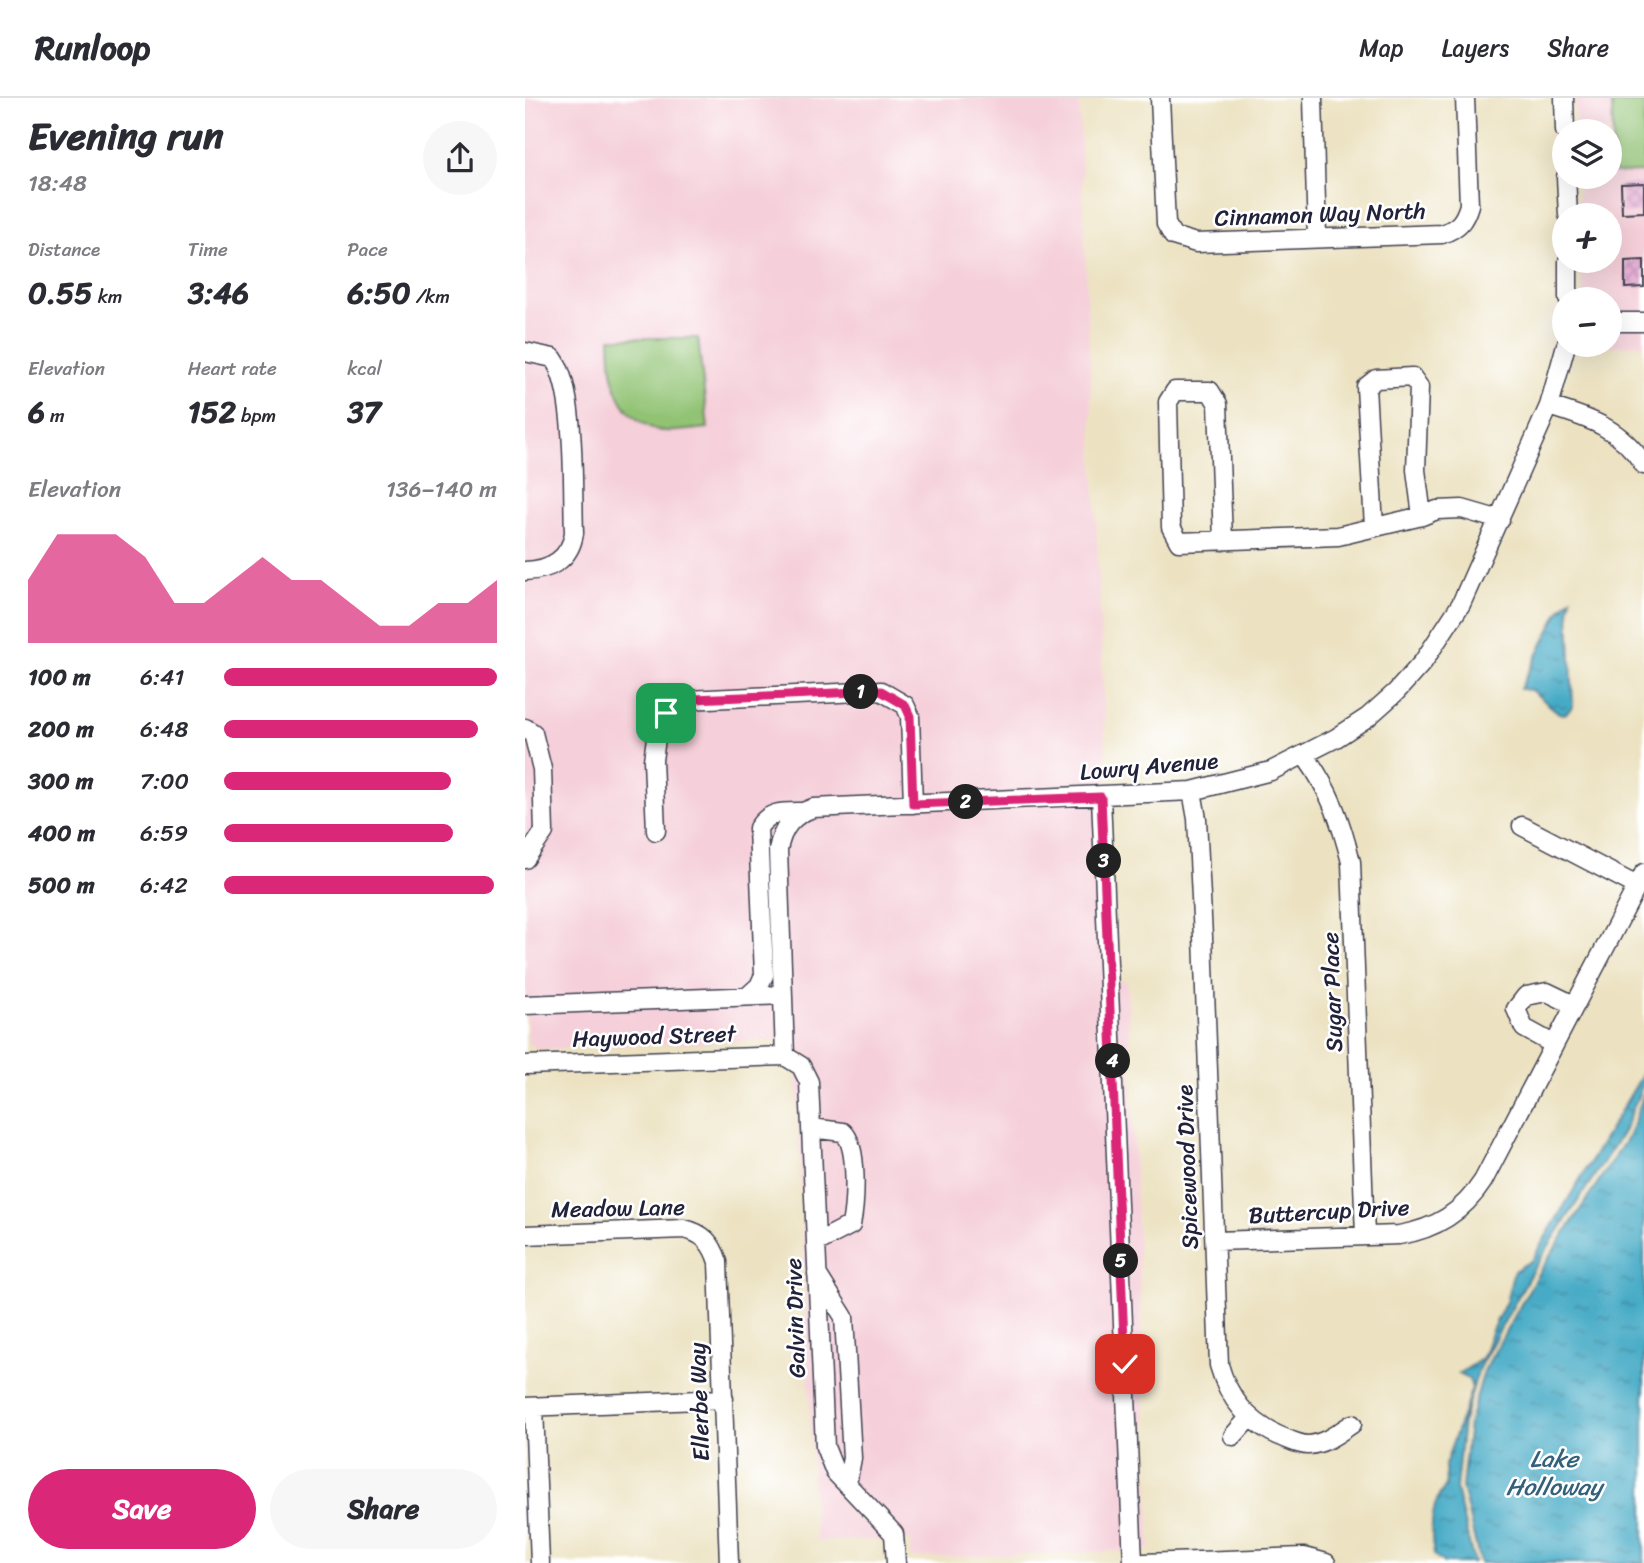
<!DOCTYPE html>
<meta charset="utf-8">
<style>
body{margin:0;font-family:Sriracha,sans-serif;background:#f7f7f7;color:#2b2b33;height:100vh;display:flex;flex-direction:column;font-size:26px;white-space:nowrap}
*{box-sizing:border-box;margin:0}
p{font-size:23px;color:#7c7c81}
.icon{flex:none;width:38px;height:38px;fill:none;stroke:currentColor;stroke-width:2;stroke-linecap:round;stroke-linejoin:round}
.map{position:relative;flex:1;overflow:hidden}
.details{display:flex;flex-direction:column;background:#fff;width:525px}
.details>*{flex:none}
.buttons{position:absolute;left:1027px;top:21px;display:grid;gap:14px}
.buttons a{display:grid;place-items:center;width:70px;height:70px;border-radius:50%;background:#fff;box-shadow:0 7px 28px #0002;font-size:35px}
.pin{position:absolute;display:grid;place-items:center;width:60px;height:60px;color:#fff;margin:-30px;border-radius:14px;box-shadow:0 4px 10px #0006}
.km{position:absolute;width:35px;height:35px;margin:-18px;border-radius:50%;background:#222;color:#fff;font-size:19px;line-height:35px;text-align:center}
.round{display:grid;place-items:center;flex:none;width:74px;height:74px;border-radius:37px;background:#f7f7f7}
.overview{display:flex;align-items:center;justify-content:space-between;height:119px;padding:0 28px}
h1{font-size:38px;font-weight:700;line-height:52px}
.metrics{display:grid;grid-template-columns:repeat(3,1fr);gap:10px;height:119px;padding:7px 28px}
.metrics div{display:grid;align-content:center}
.metrics b{font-size:30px;font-weight:700}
.metrics small{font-size:19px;font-weight:400}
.metrics p{font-size:19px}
.chart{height:196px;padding:14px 28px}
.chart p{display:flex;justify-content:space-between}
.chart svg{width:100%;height:126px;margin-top:7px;fill:#db2777;opacity:.7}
.action{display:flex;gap:14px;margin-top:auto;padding:14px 28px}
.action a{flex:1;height:80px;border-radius:42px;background:#db2777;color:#fff;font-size:28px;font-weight:700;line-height:80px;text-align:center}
.action a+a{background:#f7f7f7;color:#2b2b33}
ul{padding:0 28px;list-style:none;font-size:23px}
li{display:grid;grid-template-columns:112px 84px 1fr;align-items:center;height:52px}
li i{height:18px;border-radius:9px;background:#db2777}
header{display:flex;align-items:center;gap:42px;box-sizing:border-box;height:98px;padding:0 35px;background:#fff;border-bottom:2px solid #e1e1e2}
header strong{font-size:33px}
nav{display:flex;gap:38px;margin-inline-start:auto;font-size:24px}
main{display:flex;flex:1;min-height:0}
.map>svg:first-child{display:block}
.built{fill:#f5cfd9}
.grass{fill:#91c373;stroke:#5a7257;stroke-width:2}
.water{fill:url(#water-ripples);stroke:#346680;stroke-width:2}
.building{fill:url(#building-cross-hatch)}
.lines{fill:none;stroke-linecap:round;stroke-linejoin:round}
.minor-casing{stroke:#403f4f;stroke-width:21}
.minor{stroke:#fff;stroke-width:18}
.route-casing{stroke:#fff;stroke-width:14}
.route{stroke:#db2777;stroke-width:9}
.labels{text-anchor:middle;stroke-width:5;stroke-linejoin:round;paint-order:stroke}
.street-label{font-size:23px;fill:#22223b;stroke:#fff}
.water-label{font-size:24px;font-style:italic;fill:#33607a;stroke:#fff}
</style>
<header>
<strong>Runloop</strong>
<nav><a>Map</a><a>Layers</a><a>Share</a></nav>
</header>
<main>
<section class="details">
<div class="overview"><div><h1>Evening run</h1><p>18:48</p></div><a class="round"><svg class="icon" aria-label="share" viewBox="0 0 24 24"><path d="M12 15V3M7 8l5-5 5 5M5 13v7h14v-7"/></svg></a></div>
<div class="metrics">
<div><p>Distance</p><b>0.55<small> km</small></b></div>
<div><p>Time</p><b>3:46</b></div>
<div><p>Pace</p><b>6:50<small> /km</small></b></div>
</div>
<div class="metrics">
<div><p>Elevation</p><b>6<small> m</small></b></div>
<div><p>Heart rate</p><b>152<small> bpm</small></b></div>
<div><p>kcal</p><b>37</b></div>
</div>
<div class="chart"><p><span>Elevation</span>136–140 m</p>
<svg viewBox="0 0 160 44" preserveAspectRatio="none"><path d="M0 44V22L10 6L20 6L30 6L40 14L50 30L60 30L70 22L80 14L90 22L100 22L110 30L120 38L130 38L140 30L150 30L160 22V44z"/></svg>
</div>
<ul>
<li><b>100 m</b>6:41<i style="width:100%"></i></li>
<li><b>200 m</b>6:48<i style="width:93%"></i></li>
<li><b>300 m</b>7:00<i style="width:83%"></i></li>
<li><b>400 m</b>6:59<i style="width:84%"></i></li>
<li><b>500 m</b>6:42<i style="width:99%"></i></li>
</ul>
<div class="action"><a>Save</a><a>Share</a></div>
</section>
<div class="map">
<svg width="1119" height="1465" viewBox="0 0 1119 1465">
<defs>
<pattern id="water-ripples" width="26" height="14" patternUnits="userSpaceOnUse" patternTransform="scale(1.75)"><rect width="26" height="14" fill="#47abc6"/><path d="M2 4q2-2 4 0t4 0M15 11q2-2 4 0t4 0" fill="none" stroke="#3b8ba2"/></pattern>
<pattern id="building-cross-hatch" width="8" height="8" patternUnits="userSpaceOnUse" patternTransform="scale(1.75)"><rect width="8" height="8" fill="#e6b0d6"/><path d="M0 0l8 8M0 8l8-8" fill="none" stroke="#c597b9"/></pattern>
</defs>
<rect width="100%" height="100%" fill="#fff"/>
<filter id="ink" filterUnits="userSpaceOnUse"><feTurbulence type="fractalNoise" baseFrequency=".0143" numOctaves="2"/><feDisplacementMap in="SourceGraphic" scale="14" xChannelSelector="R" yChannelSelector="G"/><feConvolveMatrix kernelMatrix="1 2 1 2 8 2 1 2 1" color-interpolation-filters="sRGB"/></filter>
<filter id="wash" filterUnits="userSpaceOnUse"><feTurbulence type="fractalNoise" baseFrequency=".00686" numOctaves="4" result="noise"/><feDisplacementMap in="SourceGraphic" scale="28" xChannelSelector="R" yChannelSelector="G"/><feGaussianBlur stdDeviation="1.57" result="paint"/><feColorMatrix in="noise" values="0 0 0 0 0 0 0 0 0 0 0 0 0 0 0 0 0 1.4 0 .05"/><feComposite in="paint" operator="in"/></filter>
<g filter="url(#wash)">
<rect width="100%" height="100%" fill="#ece2c1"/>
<path class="built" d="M0 0H554L590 883H602L626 1452 386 1460 385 1442 290 1443 270 941 13 951 3 945 0 902Z
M1050 0H1119V247L1057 249 1056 247H1085V201H1058L1056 163H1085V117H1054L1053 79H1085V33H1051Z"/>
<path class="grass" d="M1119 4V74L1089 75 1087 5Z
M85 240H173L183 330C168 331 142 336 129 331 88 313 86 278 85 240Z"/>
<path class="water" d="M1046 500 1044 513 1048 609 1040 616 1034 615 1006 592 995 591 1035 512Z
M1119 974V984L1098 1034 1006 1175 954 1270 938 1323 931 1391 949 1465H919L909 1457C905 1434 905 1405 921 1388L920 1367 947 1290 944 1281 934 1276 955 1262 961 1252 966 1234 981 1204 989 1173 1007 1162Z
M1119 996V1465H955L937 1389 944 1324 959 1273 1011 1179 1104 1037Z"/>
<g id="blocks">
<path class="building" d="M1119 85V114L1097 115 1096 86Z
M1119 162V189L1100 190V163Z"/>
</g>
</g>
<g filter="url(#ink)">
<use href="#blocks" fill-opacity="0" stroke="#403f4f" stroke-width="2"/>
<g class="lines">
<defs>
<path id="minor" d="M635 0 641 126 648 138 671 145 917 136C933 130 939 124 944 107L940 0
M788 0 792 140
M1039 0 1040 33
M1041 79 1043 117
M1043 201V163
M1085 224H1119
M0 254 28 260C52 293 47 391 49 435 45 462 25 472 0 473
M1024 308C1064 320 1096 330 1119 367
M849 429 841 289 851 281 887 279 894 289 891 372 897 418
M698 443 693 306 685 293H650L643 304 646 429 654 444 813 438 897 418 912 412 937 411 975 422
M0 630 8 635 17 671 19 734 0 761
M780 658C805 692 816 724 826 764L840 1138
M667 693 672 721 678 839 694 1267C704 1303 727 1328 762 1341 769 1344 776 1347 783 1347 800 1346 813 1335 827 1326
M576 699 608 1465
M997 728 1112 788
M131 733 128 662 132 633 141 615 162 602 356 593 380 607 385 618 388 706
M223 898 234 888 239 877 233 730C244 713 257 714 276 714
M0 907 258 897
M1028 946 999 930 991 911 1001 898 1022 894 1049 907
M260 958 253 752C257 730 267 717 288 710L667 693 746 673 811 640 843 619 871 594 898 564 936 506 1024 308 1041 247
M260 958 276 968 284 984 300 1349 310 1374 369 1436 371 1465
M0 967 260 958
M286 1030 318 1034C334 1048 330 1107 326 1127L291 1145
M0 1137 159 1131C178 1135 187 1145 193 1164L204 1465
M690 1143 874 1137C911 1131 938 1114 958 1083L1119 775
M292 1176 319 1219 327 1360 322 1386
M0 1309 199 1301
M9 1309 15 1465
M708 1338 724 1320
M619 1465 779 1459 801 1465"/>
</defs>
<use href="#minor" class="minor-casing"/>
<use href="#minor" class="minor"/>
</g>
</g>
<g class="lines" filter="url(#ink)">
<defs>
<path id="route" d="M141 615 169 601 356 593 380 607 385 618 388 706 576 699 600 1266"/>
</defs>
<use href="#route" class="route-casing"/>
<use href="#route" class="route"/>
</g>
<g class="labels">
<g class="street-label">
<text transform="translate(795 116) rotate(-2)" y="8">Cinnamon Way North</text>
<text transform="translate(624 668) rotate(-5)" y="8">Lowry Avenue</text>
<text transform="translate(807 894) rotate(-92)" y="8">Sugar Place</text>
<text transform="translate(129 938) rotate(-2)" y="8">Haywood Street</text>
<text transform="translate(662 1069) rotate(-92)" y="8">Spicewood Drive</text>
<text transform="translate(93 1110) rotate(-1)" y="8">Meadow Lane</text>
<text transform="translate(804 1113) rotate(-3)" y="8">Buttercup Drive</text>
<text transform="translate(270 1220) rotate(-92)" y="8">Galvin Drive</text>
<text transform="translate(174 1304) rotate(-92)" y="8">Ellerbe Way</text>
</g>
<g class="water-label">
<text x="1029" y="1369">Lake<tspan x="1029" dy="28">Holloway</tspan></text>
</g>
</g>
</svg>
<div class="buttons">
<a><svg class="icon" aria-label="layers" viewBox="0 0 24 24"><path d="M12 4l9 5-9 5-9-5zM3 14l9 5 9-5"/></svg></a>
<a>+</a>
<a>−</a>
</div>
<div class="pin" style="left:141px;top:615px;background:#1e9e55"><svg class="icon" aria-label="arrive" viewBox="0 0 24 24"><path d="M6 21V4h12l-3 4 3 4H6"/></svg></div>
<div class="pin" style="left:600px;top:1266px;background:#d93025"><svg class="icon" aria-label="check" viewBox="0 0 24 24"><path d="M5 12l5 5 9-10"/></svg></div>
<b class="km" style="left:336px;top:594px">1</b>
<b class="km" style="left:441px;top:704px">2</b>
<b class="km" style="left:579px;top:763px">3</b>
<b class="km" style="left:588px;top:963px">4</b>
<b class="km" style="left:596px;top:1163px">5</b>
</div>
</main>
